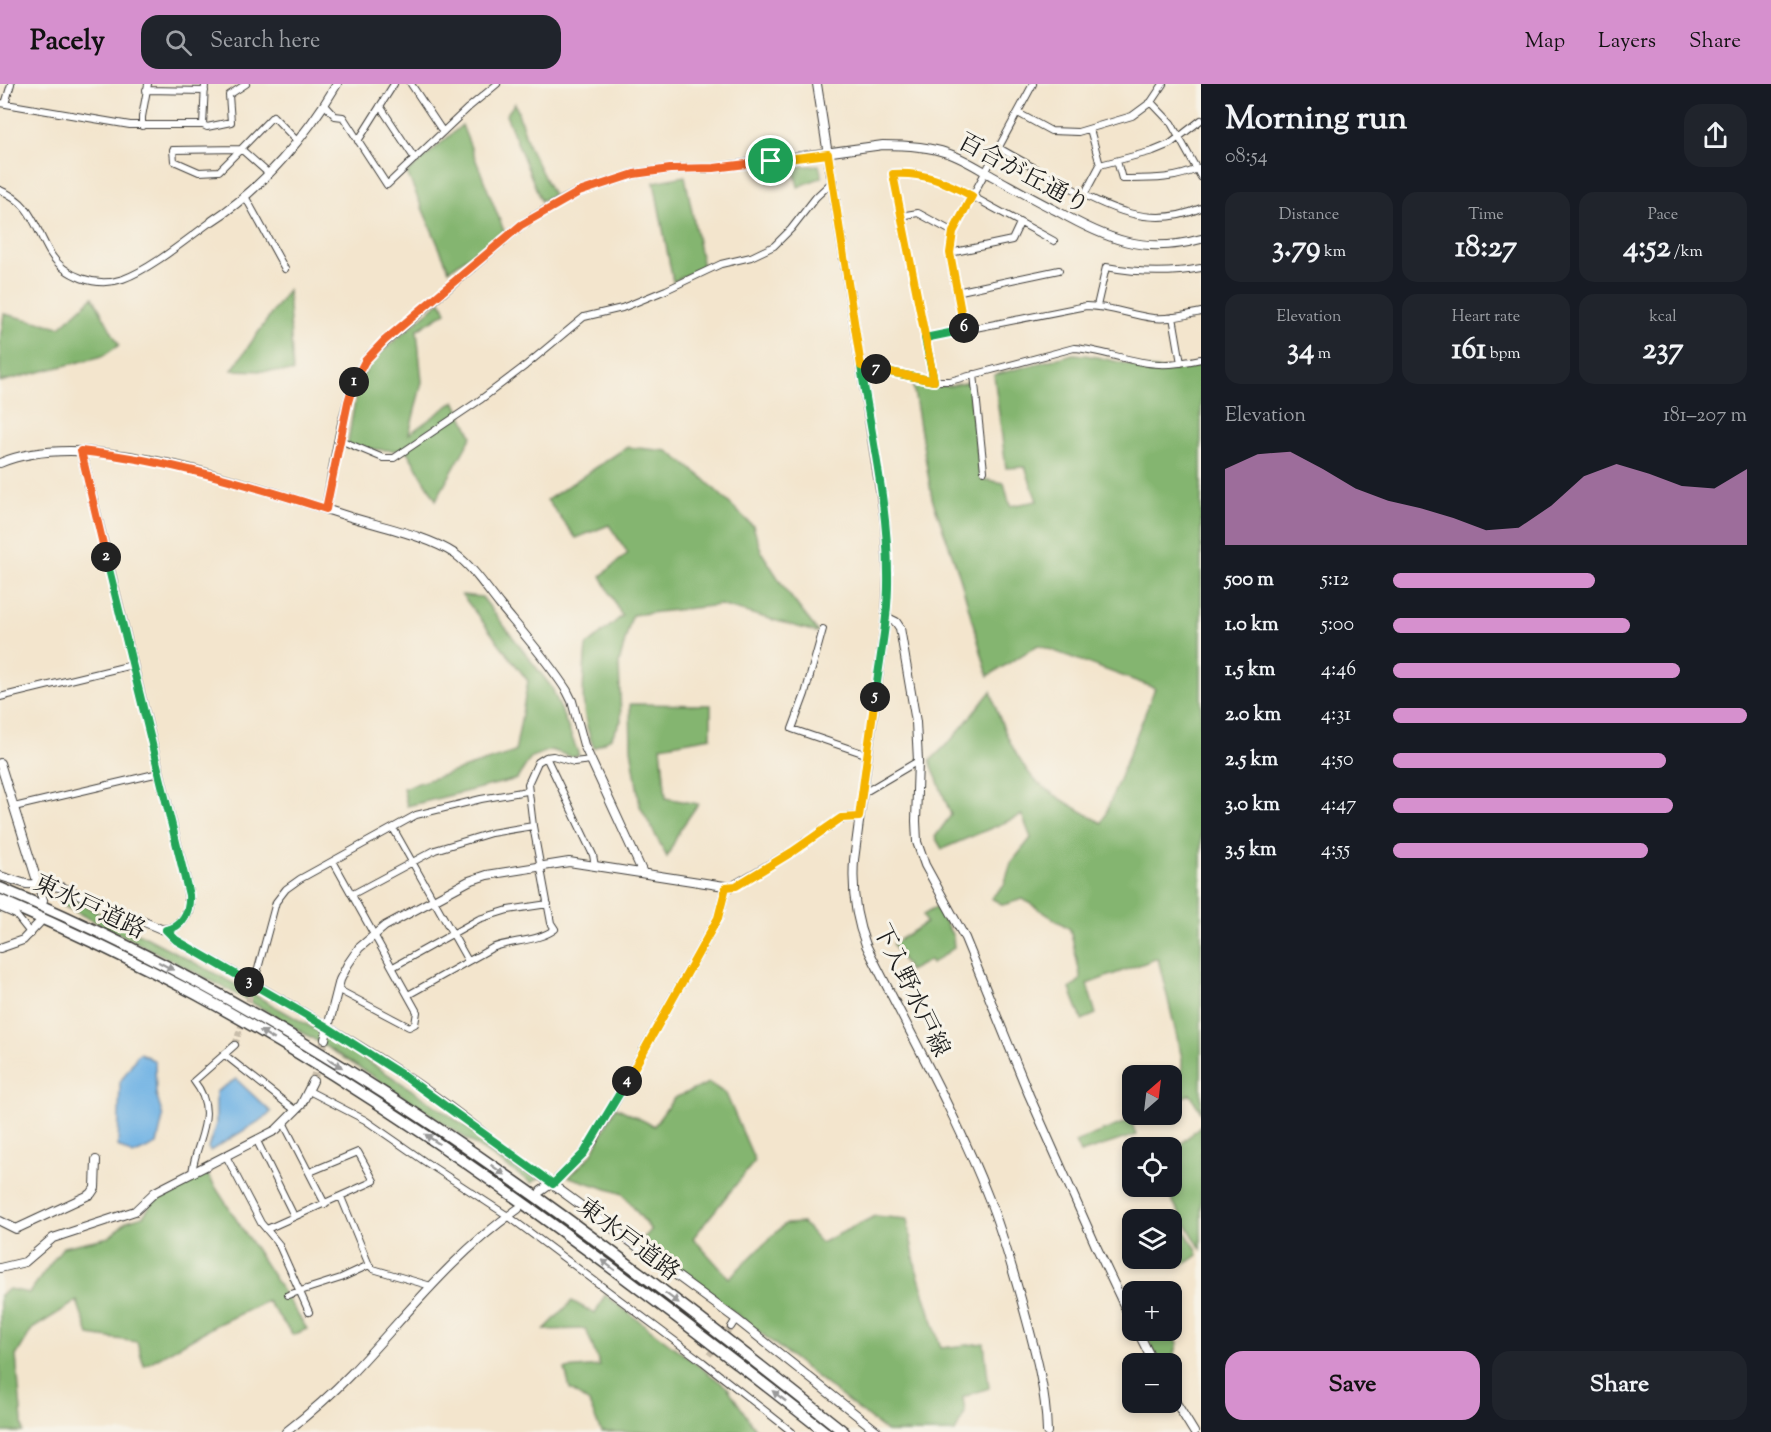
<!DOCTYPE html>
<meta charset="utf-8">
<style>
body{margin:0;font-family:"Sorts Mill Goudy","Noto Serif JP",serif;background:#20242c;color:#f1f3f6;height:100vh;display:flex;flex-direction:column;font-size:22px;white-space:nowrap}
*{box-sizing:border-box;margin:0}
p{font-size:20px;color:#9ea1a6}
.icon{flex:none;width:33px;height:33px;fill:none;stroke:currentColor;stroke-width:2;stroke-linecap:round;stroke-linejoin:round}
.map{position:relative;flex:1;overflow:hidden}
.sheet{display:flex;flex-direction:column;background:#171b24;width:570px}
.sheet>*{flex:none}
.needle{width:39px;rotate:28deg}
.buttons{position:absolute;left:1122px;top:981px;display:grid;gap:12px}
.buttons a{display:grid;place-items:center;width:60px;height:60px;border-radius:12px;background:#171b24;box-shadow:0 3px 9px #0003;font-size:30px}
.pin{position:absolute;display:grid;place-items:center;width:51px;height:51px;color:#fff;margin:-26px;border:3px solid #fff;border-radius:50%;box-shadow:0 2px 6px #0007}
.km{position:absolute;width:30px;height:30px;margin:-15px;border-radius:50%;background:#222;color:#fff;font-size:16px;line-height:30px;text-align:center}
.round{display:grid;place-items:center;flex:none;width:63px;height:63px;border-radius:18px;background:#20242c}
.head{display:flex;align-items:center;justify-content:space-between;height:102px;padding:0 24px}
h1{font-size:33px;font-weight:700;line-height:45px}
.figures{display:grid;grid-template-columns:repeat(3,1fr);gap:9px;height:102px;padding:6px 24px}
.figures div{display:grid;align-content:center;border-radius:15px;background:#20242c;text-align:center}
.figures b{font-size:30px;font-weight:700}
.figures small{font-size:16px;font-weight:400}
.figures p{font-size:16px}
.chart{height:168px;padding:12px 24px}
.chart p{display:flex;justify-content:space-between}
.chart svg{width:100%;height:108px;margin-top:6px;fill:#d690ce;opacity:.7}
.button{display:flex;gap:12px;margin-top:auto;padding:12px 24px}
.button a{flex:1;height:69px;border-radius:18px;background:#d690ce;color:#111;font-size:24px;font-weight:700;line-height:69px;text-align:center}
.button a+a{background:#20242c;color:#f1f3f6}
ul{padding:0 24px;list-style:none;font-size:20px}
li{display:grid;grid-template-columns:96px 72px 1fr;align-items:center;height:45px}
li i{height:15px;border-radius:8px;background:#d690ce}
header{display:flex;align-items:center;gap:36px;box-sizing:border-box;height:84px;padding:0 30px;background:#d690ce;color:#111}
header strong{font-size:28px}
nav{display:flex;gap:33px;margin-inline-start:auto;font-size:21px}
.search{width:420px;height:54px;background:#20242c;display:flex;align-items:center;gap:15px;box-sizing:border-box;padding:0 21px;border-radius:18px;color:#9ea1a6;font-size:22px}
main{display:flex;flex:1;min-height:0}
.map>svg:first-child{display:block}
.forest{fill:#84b56f;stroke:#506846;stroke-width:1.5}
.water{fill:#6fb2e4;stroke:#466780;stroke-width:1.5}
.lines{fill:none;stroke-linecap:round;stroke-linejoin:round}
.minor-tunnel{stroke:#c8bdaa;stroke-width:6;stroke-dasharray:6 3;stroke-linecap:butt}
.tertiary-tunnel{stroke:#c8bdaa;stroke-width:8;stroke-dasharray:8 4;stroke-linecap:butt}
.minor-casing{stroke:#3c3a37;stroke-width:8}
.tertiary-casing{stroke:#3c3a37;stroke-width:10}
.secondary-casing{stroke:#3c3a37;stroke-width:10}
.motorway-casing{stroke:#3c3a37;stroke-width:13}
.minor{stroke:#fff;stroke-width:6}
.tertiary{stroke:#fff;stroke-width:8}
.secondary{stroke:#fff;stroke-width:8}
.motorway{stroke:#fff;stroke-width:10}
.oneway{fill:#999}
.split-1-casing{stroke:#fff;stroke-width:12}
.split-2-casing{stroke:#fff;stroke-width:12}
.split-3-casing{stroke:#fff;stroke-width:12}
.split-4-casing{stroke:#fff;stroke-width:12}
.split-5-casing{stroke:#fff;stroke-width:12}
.split-6-casing{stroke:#fff;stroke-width:12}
.split-7-casing{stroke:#fff;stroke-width:12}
.split-8-casing{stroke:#fff;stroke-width:12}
.split-1{stroke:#f0652b;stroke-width:8}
.split-2{stroke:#f0652b;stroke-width:8}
.split-3{stroke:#22a559;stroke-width:8}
.split-4{stroke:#22a559;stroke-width:8}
.split-5{stroke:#f5b400;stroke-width:8}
.split-6{stroke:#22a559;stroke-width:8}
.split-7{stroke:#f5b400;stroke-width:8}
.split-8{stroke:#f5b400;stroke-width:8}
.labels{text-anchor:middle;stroke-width:6;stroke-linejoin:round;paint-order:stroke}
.street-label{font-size:24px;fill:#1c1c1c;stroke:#f7f3e8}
</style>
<header>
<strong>Pacely</strong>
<div class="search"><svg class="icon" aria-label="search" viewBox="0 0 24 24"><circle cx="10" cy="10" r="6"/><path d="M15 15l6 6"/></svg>Search here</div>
<nav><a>Map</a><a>Layers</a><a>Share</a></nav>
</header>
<main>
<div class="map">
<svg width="1201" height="1348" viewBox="0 0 1201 1348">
<rect width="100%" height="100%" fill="#f7f3e8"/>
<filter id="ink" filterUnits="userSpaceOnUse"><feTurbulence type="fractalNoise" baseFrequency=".0167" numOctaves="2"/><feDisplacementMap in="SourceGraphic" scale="12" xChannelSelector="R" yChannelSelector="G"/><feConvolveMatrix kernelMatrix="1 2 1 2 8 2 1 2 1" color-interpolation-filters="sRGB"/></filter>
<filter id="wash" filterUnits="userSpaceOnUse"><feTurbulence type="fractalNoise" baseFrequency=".008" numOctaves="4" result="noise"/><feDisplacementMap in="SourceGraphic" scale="24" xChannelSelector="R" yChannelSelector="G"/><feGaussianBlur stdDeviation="1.35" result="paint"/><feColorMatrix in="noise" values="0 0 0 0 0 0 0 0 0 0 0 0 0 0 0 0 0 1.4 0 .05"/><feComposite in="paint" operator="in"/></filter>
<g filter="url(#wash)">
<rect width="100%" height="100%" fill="#f3e5cd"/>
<path class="forest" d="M515 19 529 63 553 111 541 117 506 31Z
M462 41 504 147 449 186 407 89Z
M819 81 822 93 798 103 793 83Z
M685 92 703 183 673 198 654 98Z
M288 206 293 288 232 286Z
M93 213 119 261 103 272 0 298V256L4 230 60 243Z
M441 217 446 228 417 246 422 298 409 350 455 317 472 352 436 416 407 367 347 364 357 304 371 277Z
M1073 270C1105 271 1136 286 1169 286 1179 286 1191 282 1201 280V1028L1190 1010 1172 1018V993L1182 986V974L1158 874 1087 900 1096 930 1082 936 1070 905 1081 895 1070 845 1023 815 1003 821 991 814 1004 801 1011 779 1031 754 1022 731 942 765 935 753 951 731 930 677 954 653 991 607C999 636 1013 670 1033 694 1045 708 1085 729 1102 739L1155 604 1038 561 988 592 959 490 932 414 913 301 950 302 969 298 981 395 1004 399 1010 422 1037 417 1025 383 1006 384 994 291Z
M627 363 668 367 703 394 753 442 762 469 787 508 819 549 720 521 632 531 619 579 621 637 611 654 594 664C579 629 583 599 586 562L622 532 601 492 628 469 609 441 576 454 547 416Z
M462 511 482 513 552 604 579 671 572 673 551 666 531 673 517 695 407 722 403 704 515 668 528 597Z
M630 620 711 621V653L661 662 666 714 698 720 680 746 667 773 640 722 631 664Z
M62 810C150 855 238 900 323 950 398 994 468 1044 539 1094L531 1099C438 1035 345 971 247 916 186 882 123 852 60 820Z
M936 823 953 852 954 864 931 880 930 876 909 887 893 860 926 839 923 831Z
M709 999 726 1010 755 1077 693 1154 729 1194 785 1140 803 1139 821 1159 875 1132 907 1135 916 1184 941 1264 984 1259 989 1304 963 1313 965 1329 955 1348H887L642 1156 651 1146 623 1110 569 1093 591 1071 616 1023 654 1042 674 1014Z
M1131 1036 1136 1051 1080 1069 1075 1058Z
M1201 1041V1165L1164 1103 1172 1102V1068Z
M207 1090 307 1245 293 1251 267 1217 216 1241 144 1282 137 1258 89 1251 77 1217 32 1245 16 1272 23 1348H0V1211L9 1205 29 1209 63 1163 109 1153 127 1137 143 1132 154 1116Z
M1182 1144 1196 1164 1198 1171C1178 1188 1176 1177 1154 1176L1172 1174V1150Z
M605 1211 728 1304 755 1345 762 1348H601L589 1319 570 1305 565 1285 600 1282 586 1245 544 1246 572 1217 595 1230Z
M1144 1247H1167L1178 1259 1174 1272 1160 1279Z"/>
<path class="water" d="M140 969 155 977 156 1010 163 1033 157 1060 133 1071 118 1062 120 998 138 970Z
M236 995 271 1028 266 1033 210 1067 208 1064 216 1040V1008Z"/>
</g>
<g filter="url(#ink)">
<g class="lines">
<path class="minor-tunnel" d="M246 926 254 898
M235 961 243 936
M709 1271 731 1243"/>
<path class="tertiary-tunnel" d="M313 997 325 955"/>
<defs>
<path id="minor" d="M411 0 443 48
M146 6 205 7
M1151 18 1171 39 1201 93
M0 19 130 41H203L205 0
M5 20 11 0
M325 21 335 32 343 33 387 101 468 24 497 0
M380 22 415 75
M1018 29 1051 47 1078 48 1132 32 1151 18 1163 0
M203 41 207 43 231 38 229 11 246 0
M142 42V33L148 0
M358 57 394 0
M999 64C1020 76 1042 88 1064 100 1108 124 1150 146 1201 124
M241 65 219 87 199 88 174 77 173 66Z
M1117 77 1122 95C1149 95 1176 96 1201 83
M1100 81 1153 67 1170 60 1201 36
M268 89 241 65 273 32 297 57
M0 106C32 119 34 142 50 169 65 193 96 204 123 195 151 185 187 155 212 137
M1084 111 1100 81 1090 45
M246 114 285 185
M900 132 918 129 953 148
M950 169 1012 156 1020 139
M956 208 1059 186
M1097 222 1106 183C1139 189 1168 190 1201 184
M1173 233 1181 279
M964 246 951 178 950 169 953 148 1033 0
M925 254 1086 222C1109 222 1130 231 1153 234 1169 236 1185 231 1201 228
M861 282 934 297H950L1074 264C1103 266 1131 279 1159 280 1173 281 1187 278 1201 275
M974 290 984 387
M934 297 893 89 920 91 946 98 1054 157
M340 356 383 374H394L480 316 525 282 584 233 622 224 666 206 721 180 751 173 774 162 791 145 816 113 832 98
M823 545 805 610 792 645 868 671
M0 613 132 581
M546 673 593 771 595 782
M862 710 918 677
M14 723 159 689
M393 744 468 877
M333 777 417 928 415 940 409 943 337 905
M353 810 435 766 491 749 533 742
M0 824 16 831 31 850
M393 883 479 835 508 826 548 820
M255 896 276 818 286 805 300 795 416 731 481 715 527 707
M408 911 492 864C511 856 538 858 555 845L551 839 533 742 528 700 538 678 546 673 553 672 574 678 591 676
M225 971 296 1027
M309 1007 365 1036 424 1077 508 1132 703 1278 792 1348
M284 1040 325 1120
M257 1057 294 1132
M226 1072 261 1139 278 1159 309 1228
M192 1089C196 1055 220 1030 194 997L235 961
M341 1113 369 1181 373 1185 431 1202
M267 1145 374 1097 358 1068 310 1088
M288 1211 341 1194 369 1181
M731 1243 736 1235"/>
<path id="tertiary" d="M212 137C262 105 307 51 337 0
M0 379C90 341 254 403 344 431 378 442 426 451 455 470 473 483 487 505 500 521 523 549 548 577 567 607L572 617 584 661 643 789
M326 425C334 383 343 304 370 271L521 141 556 120 579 108 634 90 670 85 714 84 883 61C904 61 927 62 947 69 963 74 978 84 992 92 1014 104 1035 116 1057 127 1106 155 1144 171 1201 155
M886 533 896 538 900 544 916 638 918 677 916 737 917 758 925 781 965 854 1029 1011 1095 1160 1132 1238
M0 679 43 816
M0 792 26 800 49 801 64 804 161 845C175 847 187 836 189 822 190 814 187 805 186 797L81 367
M166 846 176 856C284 918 397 977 493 1057L736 1235 878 1348
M0 864 23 856 39 839
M325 955 340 896 348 880 359 864 385 842 469 797 487 791 569 778 731 803 792 768 841 734 859 733
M541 1107C562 1093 579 1077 593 1057L718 834 726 803
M0 1137 16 1145 91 1110 95 1104 96 1076
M0 1184 25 1178 53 1154 135 1127 155 1108 276 1046 301 1021 313 997
M1137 1246 1154 1280
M1172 1312 1194 1348
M286 1348C309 1330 331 1311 351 1290 405 1233 453 1170 518 1125"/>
<path id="secondary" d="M817 0 885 438 888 491 886 533 854 776C852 806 855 833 866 861 907 944 956 1029 989 1115 1002 1147 1011 1181 1021 1215 1033 1259 1046 1302 1047 1348"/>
<path id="motorway" d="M0 804C311 933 583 1140 844 1348
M0 816C67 845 132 876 196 910 350 994 493 1095 633 1200 698 1249 762 1298 825 1348"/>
</defs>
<use href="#minor" class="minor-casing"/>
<use href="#tertiary" class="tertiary-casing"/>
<use href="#secondary" class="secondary-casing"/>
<use href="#motorway" class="motorway-casing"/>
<use href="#minor" class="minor"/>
<use href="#tertiary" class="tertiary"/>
<use href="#secondary" class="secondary"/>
<use href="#motorway" class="motorway"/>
</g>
<defs><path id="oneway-solid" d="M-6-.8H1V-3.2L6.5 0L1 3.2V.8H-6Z" transform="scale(1.5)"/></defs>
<g class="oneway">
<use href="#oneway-solid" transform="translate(166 882) rotate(28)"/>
<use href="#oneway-solid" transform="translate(267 951) rotate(-149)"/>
<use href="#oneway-solid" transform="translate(335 979) rotate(32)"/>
<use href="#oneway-solid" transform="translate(432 1055) rotate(-146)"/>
<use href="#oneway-solid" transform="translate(498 1086) rotate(35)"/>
<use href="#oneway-solid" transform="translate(608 1181) rotate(-143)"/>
<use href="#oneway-solid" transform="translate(672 1214) rotate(37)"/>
<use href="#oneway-solid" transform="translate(779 1312) rotate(-142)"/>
</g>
</g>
<g class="lines" filter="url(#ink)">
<defs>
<path id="split-1" d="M354 298 365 277 384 257 521 141 579 108 634 90 670 85 714 84 771 77"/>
<path id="split-2" d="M106 473 81 367C167 376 244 399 326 425L348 318 354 298"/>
<path id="split-3" d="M106 473 189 811C190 828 183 843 166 846L176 856 249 898"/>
<path id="split-4" d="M249 898 327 943 404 992 553 1100 584 1069 627 997"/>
<path id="split-5" d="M627 997 718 834 726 803 736 802 792 768 841 734 859 733 875 613"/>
<path id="split-6" d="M875 613C880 572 889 531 888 490 888 422 871 350 861 282L934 297 925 254 964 246V244"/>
<path id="split-7" d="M876 285 934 297 893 90C923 88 946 98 972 112L953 148 950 169 964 244"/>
<path id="split-8" d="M771 77 828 70 861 282 876 285"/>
</defs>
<use href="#split-1" class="split-1-casing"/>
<use href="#split-2" class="split-2-casing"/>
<use href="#split-3" class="split-3-casing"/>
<use href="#split-4" class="split-4-casing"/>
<use href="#split-5" class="split-5-casing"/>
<use href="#split-6" class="split-6-casing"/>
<use href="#split-7" class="split-7-casing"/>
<use href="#split-8" class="split-8-casing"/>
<use href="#split-1" class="split-1"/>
<use href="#split-2" class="split-2"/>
<use href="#split-3" class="split-3"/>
<use href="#split-4" class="split-4"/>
<use href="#split-5" class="split-5"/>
<use href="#split-6" class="split-6"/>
<use href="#split-7" class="split-7"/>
<use href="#split-8" class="split-8"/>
</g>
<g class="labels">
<g class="street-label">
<text transform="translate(1024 89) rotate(28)" y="8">百合が丘通り</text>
<text transform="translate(90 822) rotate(25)" y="8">東水戸道路</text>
<text transform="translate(912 906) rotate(64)" y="8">下入野水戸線</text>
<text transform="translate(629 1155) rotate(37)" y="8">東水戸道路</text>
</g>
</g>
</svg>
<div class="buttons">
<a><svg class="needle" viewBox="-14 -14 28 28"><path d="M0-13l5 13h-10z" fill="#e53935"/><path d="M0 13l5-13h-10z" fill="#9ea1a6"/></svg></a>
<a><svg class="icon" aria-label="locate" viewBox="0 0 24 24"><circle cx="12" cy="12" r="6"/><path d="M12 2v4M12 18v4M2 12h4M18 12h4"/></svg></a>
<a><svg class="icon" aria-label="layers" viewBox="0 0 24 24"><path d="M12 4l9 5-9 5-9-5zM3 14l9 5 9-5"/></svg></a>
<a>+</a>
<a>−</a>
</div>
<div class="pin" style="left:771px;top:77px;background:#1e9e55"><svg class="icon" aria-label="arrive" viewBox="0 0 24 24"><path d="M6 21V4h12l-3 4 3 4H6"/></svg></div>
<b class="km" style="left:354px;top:298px">1</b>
<b class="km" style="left:106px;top:473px">2</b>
<b class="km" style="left:249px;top:898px">3</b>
<b class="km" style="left:627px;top:997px">4</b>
<b class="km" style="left:875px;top:613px">5</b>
<b class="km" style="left:964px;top:244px">6</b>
<b class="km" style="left:876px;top:285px">7</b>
</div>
<section class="sheet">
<div class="head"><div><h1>Morning run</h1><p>08:54</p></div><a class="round"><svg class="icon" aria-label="share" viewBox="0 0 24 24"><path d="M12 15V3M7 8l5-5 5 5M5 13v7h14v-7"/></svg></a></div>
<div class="figures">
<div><p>Distance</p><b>3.79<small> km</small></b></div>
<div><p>Time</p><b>18:27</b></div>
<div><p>Pace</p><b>4:52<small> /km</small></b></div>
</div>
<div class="figures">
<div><p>Elevation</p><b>34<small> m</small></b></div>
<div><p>Heart rate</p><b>161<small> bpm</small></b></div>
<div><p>kcal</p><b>237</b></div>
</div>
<div class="chart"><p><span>Elevation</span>181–207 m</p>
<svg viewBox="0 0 160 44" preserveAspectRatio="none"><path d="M0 44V13L10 7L20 6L30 13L40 21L50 26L60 29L70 33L80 38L90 37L100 28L110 16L120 11L130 15L140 20L150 21L160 13V44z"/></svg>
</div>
<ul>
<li><b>500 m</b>5:12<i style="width:57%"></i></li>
<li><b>1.0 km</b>5:00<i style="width:67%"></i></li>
<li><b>1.5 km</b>4:46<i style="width:81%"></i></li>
<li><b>2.0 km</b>4:31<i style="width:100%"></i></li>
<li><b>2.5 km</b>4:50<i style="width:77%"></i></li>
<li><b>3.0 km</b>4:47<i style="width:79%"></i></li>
<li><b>3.5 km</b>4:55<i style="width:72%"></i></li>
</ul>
<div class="button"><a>Save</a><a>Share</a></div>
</section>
</main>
